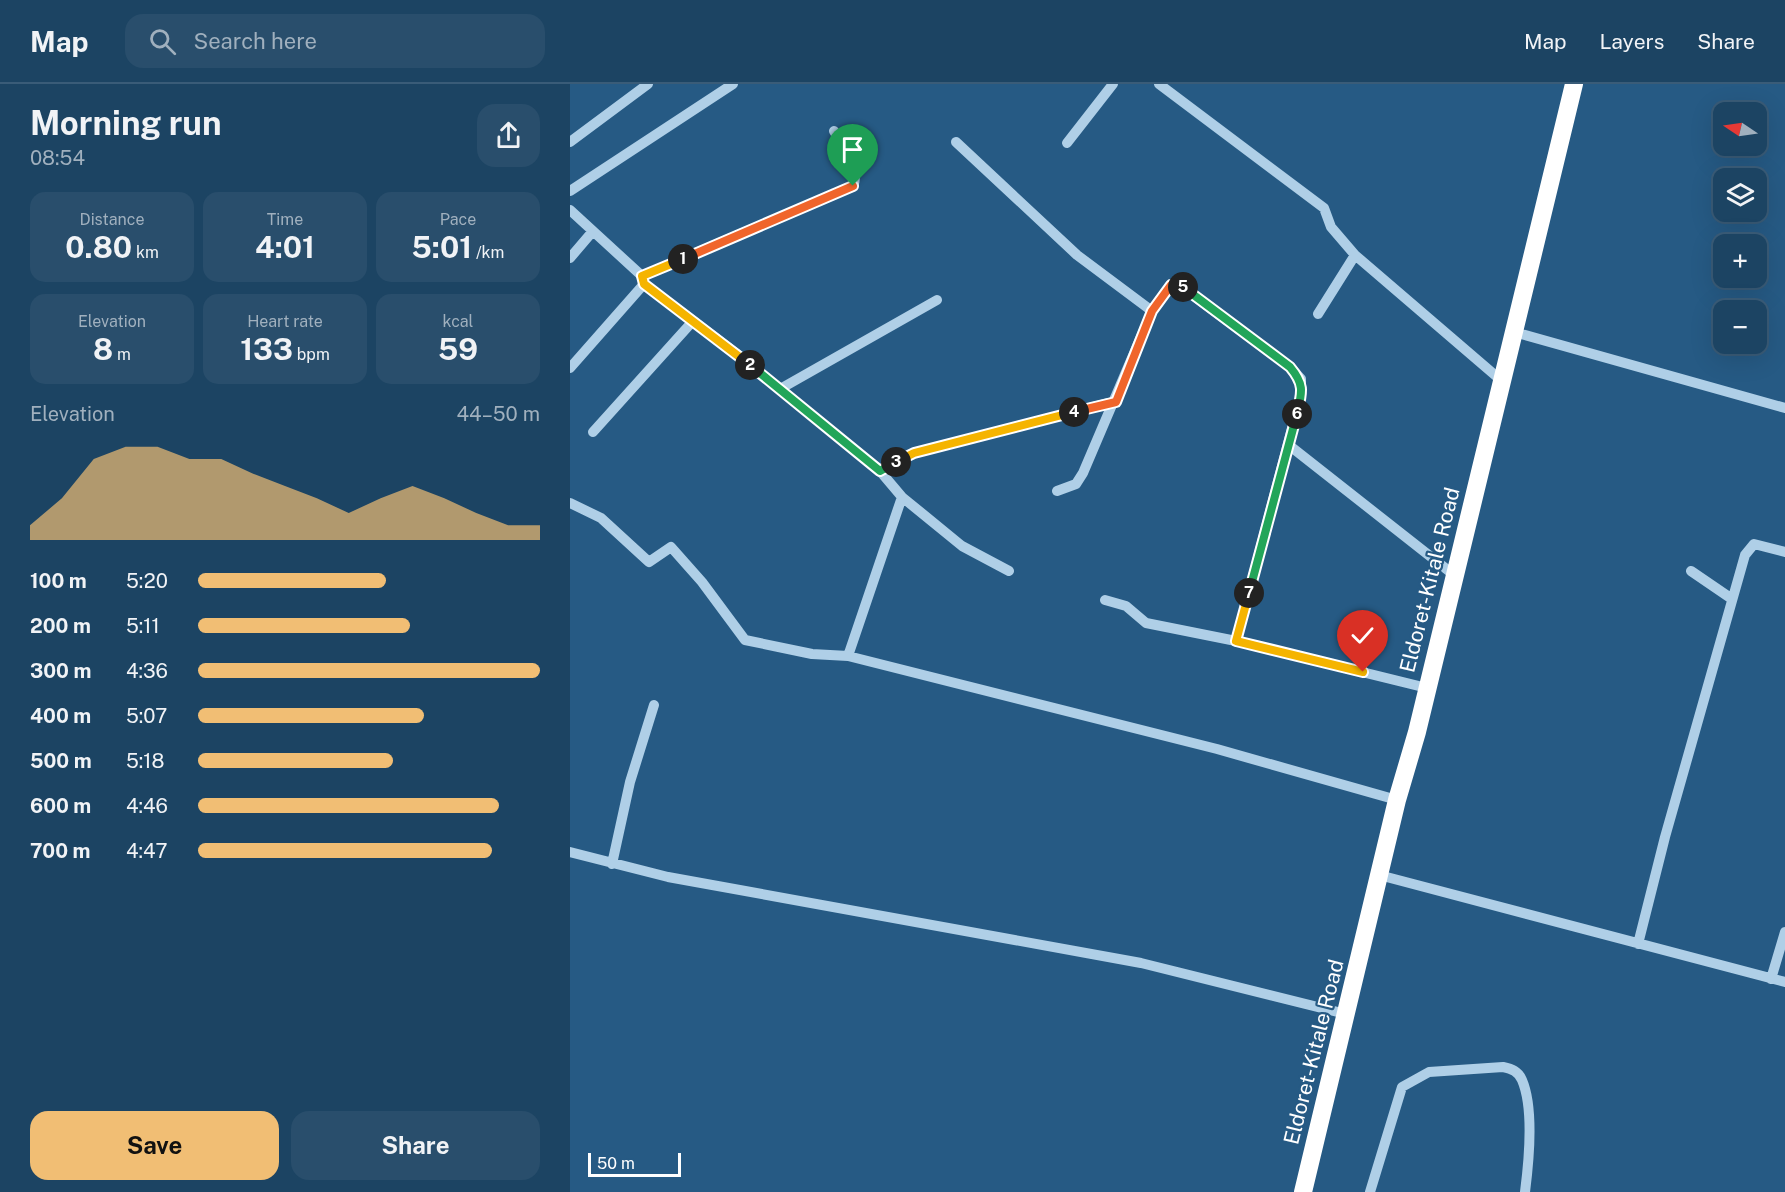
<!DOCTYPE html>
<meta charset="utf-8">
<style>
body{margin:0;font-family:"Public Sans",sans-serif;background:#294e6c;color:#f1f3f6;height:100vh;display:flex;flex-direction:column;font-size:22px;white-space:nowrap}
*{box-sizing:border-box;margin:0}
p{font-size:20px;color:#a0b0be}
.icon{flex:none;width:33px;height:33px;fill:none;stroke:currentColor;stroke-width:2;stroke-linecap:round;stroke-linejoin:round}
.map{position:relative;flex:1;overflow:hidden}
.drawer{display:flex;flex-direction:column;background:#1c4463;width:570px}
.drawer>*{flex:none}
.needle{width:39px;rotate:283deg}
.buttons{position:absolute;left:1143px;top:18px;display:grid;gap:12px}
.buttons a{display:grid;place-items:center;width:54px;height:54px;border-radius:12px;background:#1c4463;box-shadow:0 6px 24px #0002,0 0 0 2px #3a5c78;font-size:30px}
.scale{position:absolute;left:18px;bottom:15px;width:93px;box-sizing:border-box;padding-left:6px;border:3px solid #fff;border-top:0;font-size:16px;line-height:21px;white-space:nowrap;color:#fff;-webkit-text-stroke:4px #265a84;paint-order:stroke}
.pin{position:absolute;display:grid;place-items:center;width:51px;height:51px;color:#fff;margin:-62px -26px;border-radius:50% 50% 50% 0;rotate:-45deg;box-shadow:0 0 6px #0007}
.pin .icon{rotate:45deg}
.km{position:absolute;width:30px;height:30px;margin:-15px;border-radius:50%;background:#222;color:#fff;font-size:16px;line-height:30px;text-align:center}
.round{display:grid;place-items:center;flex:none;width:63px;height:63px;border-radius:18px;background:#294e6c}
.headline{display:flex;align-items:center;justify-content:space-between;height:102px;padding:0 30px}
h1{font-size:33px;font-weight:700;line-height:45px}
.figures{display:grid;grid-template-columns:repeat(3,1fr);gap:9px;height:102px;padding:6px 30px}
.figures div{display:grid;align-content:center;border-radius:15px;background:#294e6c;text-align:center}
.figures b{font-size:30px;font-weight:700}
.figures small{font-size:16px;font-weight:400}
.figures p{font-size:16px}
.chart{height:168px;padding:12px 30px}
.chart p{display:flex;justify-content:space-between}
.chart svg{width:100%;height:108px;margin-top:6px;fill:#f1be74;opacity:.7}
.cta{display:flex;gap:12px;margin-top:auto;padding:12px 30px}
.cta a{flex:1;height:69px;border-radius:18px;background:#f1be74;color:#111;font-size:24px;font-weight:700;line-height:69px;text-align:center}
.cta a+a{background:#294e6c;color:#f1f3f6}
ul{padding:0 30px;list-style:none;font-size:20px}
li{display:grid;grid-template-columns:96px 72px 1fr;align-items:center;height:45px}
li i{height:15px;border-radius:8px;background:#f1be74}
header{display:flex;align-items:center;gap:36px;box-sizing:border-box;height:84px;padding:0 30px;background:#1c4463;border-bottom:2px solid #3a5c78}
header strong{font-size:28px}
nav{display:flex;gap:33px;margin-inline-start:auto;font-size:21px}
.search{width:420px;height:54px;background:#294e6c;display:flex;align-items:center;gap:15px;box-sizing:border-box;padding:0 21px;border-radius:18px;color:#a0b0be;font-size:22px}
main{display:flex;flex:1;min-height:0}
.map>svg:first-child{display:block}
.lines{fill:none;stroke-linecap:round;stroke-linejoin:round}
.minor{stroke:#afcfe7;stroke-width:10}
.highway{stroke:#fff;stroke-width:18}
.split-1-casing{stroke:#fff;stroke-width:12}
.split-2-casing{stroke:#fff;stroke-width:12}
.split-3-casing{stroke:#fff;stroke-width:12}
.split-4-casing{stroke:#fff;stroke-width:12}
.split-5-casing{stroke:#fff;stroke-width:12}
.split-6-casing{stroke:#fff;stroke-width:12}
.split-7-casing{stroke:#fff;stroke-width:12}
.split-8-casing{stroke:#fff;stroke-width:12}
.split-1{stroke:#f0652b;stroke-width:8}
.split-2{stroke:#f5b400;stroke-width:8}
.split-3{stroke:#22a559;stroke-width:8}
.split-4{stroke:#f5b400;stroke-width:8}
.split-5{stroke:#f0652b;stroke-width:8}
.split-6{stroke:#22a559;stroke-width:8}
.split-7{stroke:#22a559;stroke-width:8}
.split-8{stroke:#f5b400;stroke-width:8}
.labels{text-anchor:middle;stroke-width:4.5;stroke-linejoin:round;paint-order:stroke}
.street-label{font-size:21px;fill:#fff;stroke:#265a84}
</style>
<header>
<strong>Map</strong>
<div class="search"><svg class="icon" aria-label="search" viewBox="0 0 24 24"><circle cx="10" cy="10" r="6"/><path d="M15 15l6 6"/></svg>Search here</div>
<nav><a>Map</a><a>Layers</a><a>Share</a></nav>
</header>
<main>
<section class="drawer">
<div class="headline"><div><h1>Morning run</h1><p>08:54</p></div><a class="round"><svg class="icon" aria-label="share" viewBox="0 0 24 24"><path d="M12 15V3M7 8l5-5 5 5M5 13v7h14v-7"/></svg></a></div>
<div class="figures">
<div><p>Distance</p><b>0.80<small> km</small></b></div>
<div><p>Time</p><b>4:01</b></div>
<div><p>Pace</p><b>5:01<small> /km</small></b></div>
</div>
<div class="figures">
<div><p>Elevation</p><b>8<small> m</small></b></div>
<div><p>Heart rate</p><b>133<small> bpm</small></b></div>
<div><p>kcal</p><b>59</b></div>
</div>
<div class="chart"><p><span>Elevation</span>44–50 m</p>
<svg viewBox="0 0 160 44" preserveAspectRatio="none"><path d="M0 44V38L10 27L20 11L30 6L40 6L50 11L60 11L70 17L80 22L90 27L100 33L110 27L120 22L130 27L140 33L150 38L160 38V44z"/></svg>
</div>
<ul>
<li><b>100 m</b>5:20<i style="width:55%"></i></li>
<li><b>200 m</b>5:11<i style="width:62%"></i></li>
<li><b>300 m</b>4:36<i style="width:100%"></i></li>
<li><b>400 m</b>5:07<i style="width:66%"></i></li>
<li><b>500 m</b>5:18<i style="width:57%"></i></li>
<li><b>600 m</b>4:46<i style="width:88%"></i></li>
<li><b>700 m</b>4:47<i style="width:86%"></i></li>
</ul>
<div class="cta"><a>Save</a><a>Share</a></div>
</section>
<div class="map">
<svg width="1215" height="1108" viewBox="0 0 1215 1108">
<rect width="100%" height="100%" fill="#265a84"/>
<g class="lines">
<path class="minor" d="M589 0 754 124 761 143 785 171 933 298
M0 58 78 0
M386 58 507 171 582 227
M497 59 543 0
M0 107 163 0
M0 126 72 192 74 200 167 270 310 387 344 369 546 317
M0 174 23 147
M72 192 283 102C291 84 273 63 264 47
M748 230 785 171
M944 248 1215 324
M0 284 74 200
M210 305 367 216
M23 348 123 237
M720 362 884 491
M487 407 506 400 513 389 582 227 601 201 613 204 720 283 731 295V310L666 557
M332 413 392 462 439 487
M0 419 31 434 79 478 101 463 132 498 175 556 242 570 278 572 647 665 827 716
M1121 487 1162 515
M535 516 556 522 576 539 666 557 857 604
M278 572 332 413 310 387
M0 768 98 793 571 879 776 930
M42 780 60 698 84 621
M809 791 1215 898
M1068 860 1095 753 1175 471 1184 460 1215 468
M1201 895 1215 848
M800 1108 832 1003 859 988 933 983C942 985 948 987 952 996 964 1024 959 1077 955 1108"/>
<path class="highway" d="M733 1108 827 716 847 648 1004 0"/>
</g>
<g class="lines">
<defs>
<path id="split-1" d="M113 175 283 102"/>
<path id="split-2" d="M113 175 72 192 74 200 180 281"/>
<path id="split-3" d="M180 281 310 387 326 378"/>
<path id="split-4" d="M326 378 344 369 504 328"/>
<path id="split-5" d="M504 328 546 318 582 227 601 201 613 203"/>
<path id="split-6" d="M613 203 720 283C735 301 732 308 727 330"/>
<path id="split-7" d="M679 509 727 330"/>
<path id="split-8" d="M679 509 666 557 793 588"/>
</defs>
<use href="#split-1" class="split-1-casing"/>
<use href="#split-2" class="split-2-casing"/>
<use href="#split-3" class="split-3-casing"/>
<use href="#split-4" class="split-4-casing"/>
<use href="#split-5" class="split-5-casing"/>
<use href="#split-6" class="split-6-casing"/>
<use href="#split-7" class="split-7-casing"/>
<use href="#split-8" class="split-8-casing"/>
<use href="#split-1" class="split-1"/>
<use href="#split-2" class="split-2"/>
<use href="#split-3" class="split-3"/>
<use href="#split-4" class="split-4"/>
<use href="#split-5" class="split-5"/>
<use href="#split-6" class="split-6"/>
<use href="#split-7" class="split-7"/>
<use href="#split-8" class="split-8"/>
</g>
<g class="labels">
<g class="street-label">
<text transform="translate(860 496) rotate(-76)" y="7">Eldoret-Kitale Road</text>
<text transform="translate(744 968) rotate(-76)" y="7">Eldoret-Kitale Road</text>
</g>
</g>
</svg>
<div class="buttons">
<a><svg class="needle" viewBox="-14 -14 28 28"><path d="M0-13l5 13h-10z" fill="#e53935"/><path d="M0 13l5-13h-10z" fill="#a0b0be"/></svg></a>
<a><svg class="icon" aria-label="layers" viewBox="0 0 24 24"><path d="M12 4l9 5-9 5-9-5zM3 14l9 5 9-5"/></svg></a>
<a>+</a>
<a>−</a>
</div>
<div class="scale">50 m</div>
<div class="pin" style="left:283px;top:102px;background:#1e9e55"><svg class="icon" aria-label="arrive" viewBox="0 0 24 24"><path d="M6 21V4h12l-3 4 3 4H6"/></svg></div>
<div class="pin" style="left:793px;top:588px;background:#d93025"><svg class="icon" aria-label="check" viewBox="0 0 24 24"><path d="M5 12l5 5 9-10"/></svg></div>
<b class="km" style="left:113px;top:175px">1</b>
<b class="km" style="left:180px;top:281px">2</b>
<b class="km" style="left:326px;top:378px">3</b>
<b class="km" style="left:504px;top:328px">4</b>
<b class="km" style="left:613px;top:203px">5</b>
<b class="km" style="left:727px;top:330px">6</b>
<b class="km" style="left:679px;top:509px">7</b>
</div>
</main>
